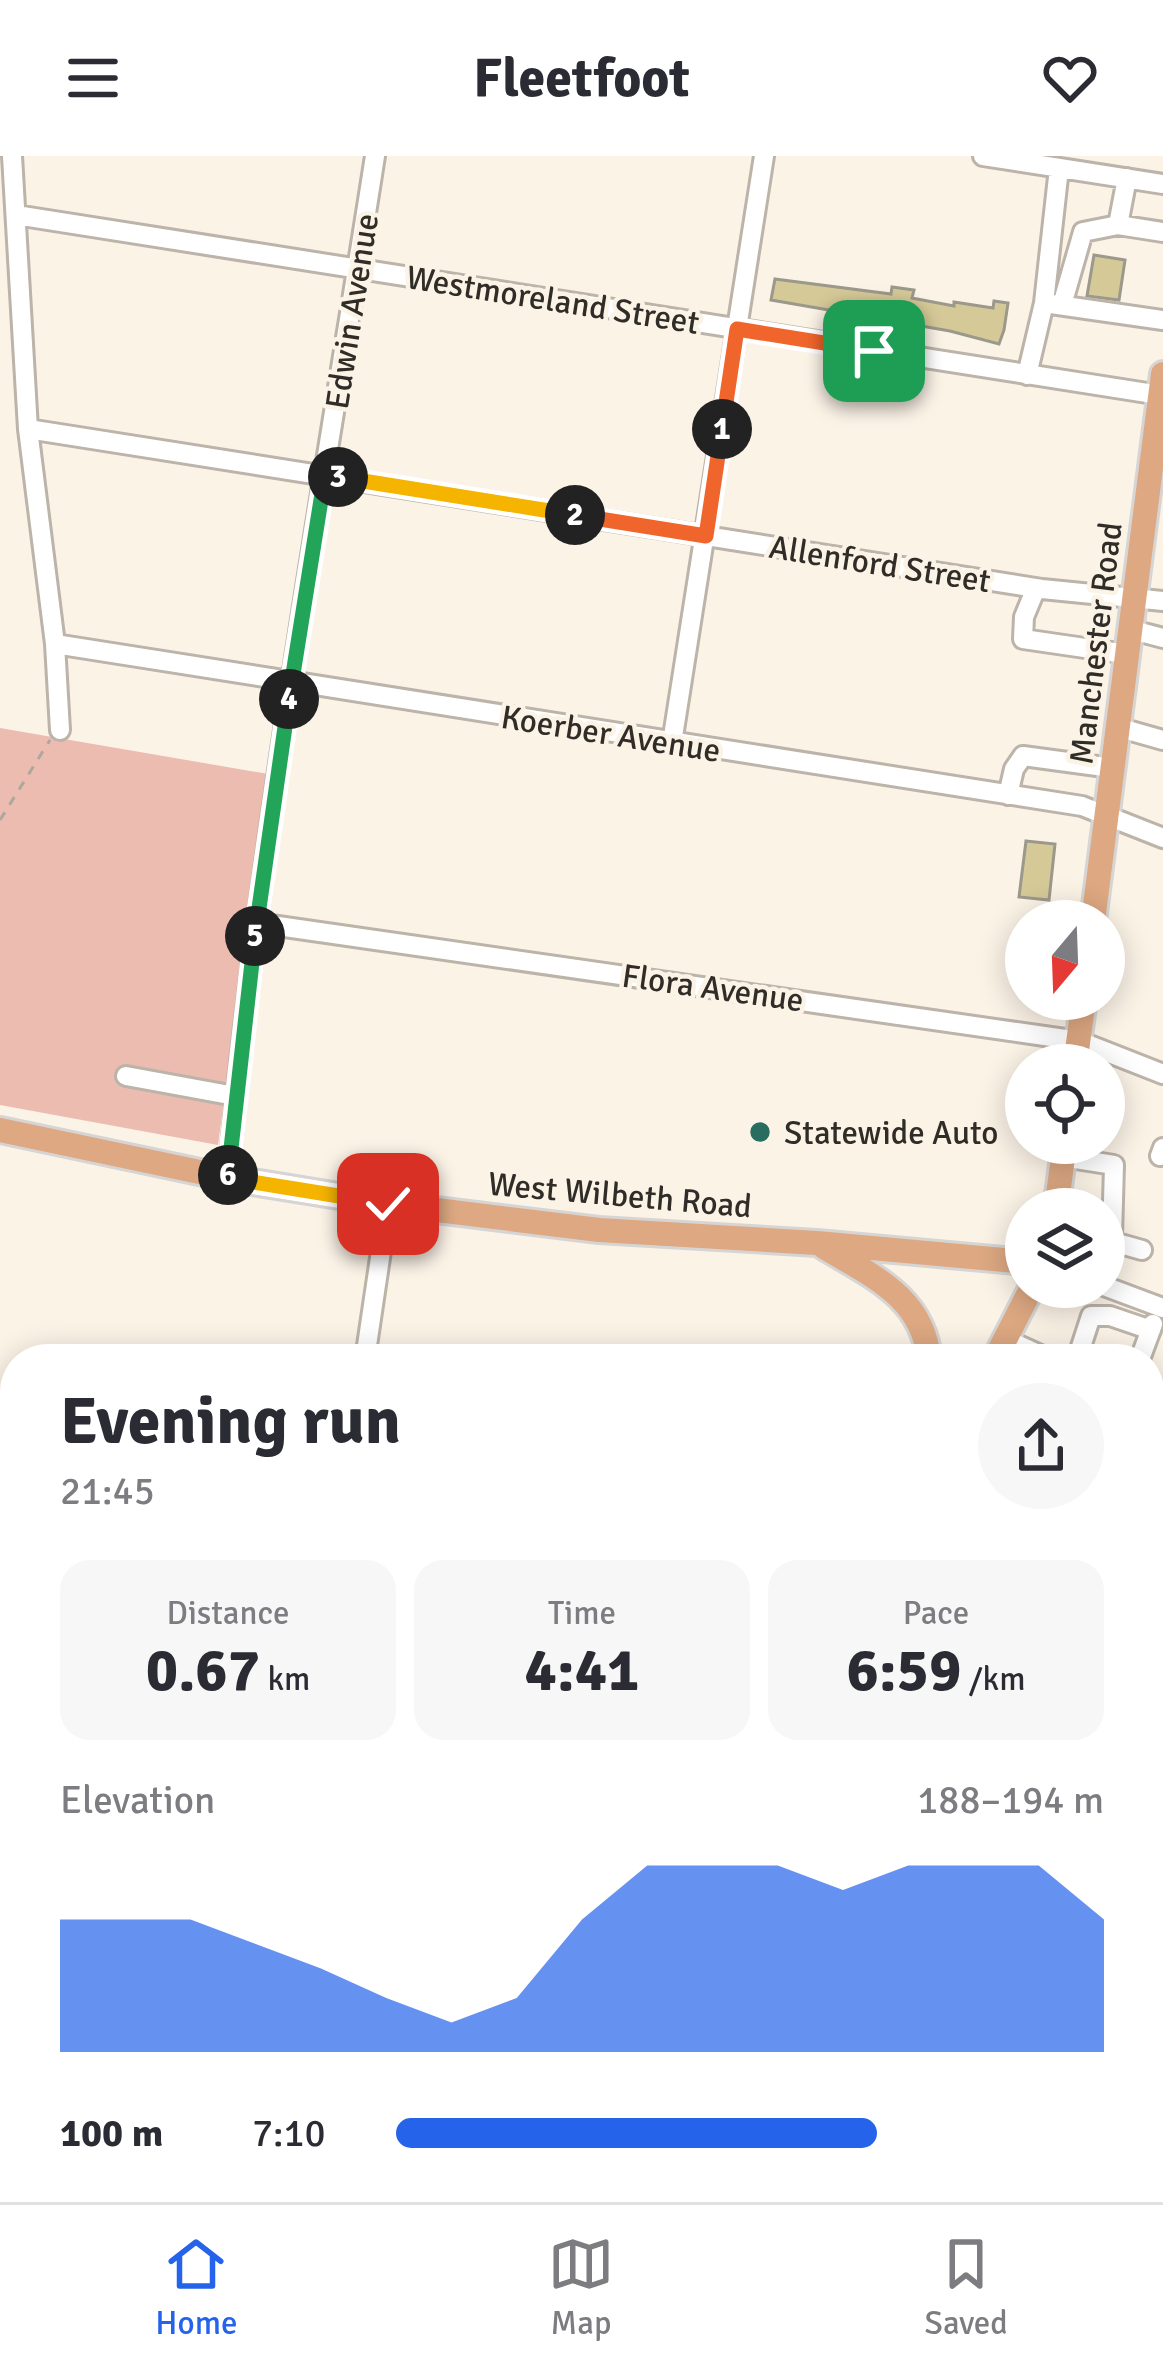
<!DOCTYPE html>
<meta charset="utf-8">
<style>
body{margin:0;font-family:Signika,sans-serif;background:#f7f7f7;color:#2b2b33;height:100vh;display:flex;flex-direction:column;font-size:45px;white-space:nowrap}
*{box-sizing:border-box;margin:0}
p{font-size:39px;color:#7c7c81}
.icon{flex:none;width:66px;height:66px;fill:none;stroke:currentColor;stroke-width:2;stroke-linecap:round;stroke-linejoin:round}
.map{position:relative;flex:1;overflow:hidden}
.details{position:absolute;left:0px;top:1188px;width:1164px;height:858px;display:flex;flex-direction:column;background:#fff;border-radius:48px 48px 0 0;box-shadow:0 6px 30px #0003}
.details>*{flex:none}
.needle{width:78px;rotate:199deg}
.tools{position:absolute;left:1005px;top:744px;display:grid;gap:24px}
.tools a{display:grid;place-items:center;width:120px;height:120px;border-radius:50%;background:#fff;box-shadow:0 6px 30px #0003;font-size:60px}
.pin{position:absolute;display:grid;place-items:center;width:102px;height:102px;color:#fff;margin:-51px;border-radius:24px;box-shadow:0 6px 18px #0006}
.km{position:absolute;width:60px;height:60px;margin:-30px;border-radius:50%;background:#222;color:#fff;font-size:33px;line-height:60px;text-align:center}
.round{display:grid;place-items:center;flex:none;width:126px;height:126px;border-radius:63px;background:#f7f7f7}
.overview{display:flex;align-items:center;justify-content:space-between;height:204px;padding:0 60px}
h1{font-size:66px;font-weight:700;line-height:90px}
.stats{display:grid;grid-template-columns:repeat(3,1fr);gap:18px;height:204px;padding:12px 60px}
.stats div{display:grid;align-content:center;border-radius:30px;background:#f7f7f7;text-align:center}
.stats b{font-size:60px;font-weight:700}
.stats small{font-size:33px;font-weight:400}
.stats p{font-size:33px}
.chart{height:336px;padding:24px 60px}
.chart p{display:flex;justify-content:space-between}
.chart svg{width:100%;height:216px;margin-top:12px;fill:#2563eb;opacity:.7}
ul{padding:0 60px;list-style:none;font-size:39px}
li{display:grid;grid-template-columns:192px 144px 1fr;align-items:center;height:90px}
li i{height:30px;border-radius:15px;background:#2563eb}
header{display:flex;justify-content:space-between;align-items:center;height:156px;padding:0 60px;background:#fff;font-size:54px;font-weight:700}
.menu{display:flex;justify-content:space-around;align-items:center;height:168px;border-top:3px solid #e1e1e2;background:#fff;font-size:33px;color:#7c7c81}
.menu a{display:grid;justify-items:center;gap:6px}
.menu .selected{color:#2563eb}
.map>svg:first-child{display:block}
.green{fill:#edbcb1}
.building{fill:#d6c998;stroke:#9b988c;stroke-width:3}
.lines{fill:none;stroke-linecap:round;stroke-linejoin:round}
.minor-casing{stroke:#bcb3a9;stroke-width:24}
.major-casing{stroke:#d6d5d4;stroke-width:30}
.path{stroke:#ada79d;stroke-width:3;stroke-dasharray:9 9;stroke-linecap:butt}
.minor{stroke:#fff;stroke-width:18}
.major{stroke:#dda882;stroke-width:24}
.rail{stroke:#8f8981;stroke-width:4.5;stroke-dasharray:15 15;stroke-linecap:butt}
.split-1-casing{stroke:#fff;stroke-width:24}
.split-2-casing{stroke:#fff;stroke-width:24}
.split-3-casing{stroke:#fff;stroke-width:24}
.split-4-casing{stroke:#fff;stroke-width:24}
.split-5-casing{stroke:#fff;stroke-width:24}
.split-6-casing{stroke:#fff;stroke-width:24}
.split-7-casing{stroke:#fff;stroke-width:24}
.split-1{stroke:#f0652b;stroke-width:15}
.split-2{stroke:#f0652b;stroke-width:15}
.split-3{stroke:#f5b400;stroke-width:15}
.split-4{stroke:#22a559;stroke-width:15}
.split-5{stroke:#22a559;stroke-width:15}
.split-6{stroke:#22a559;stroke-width:15}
.split-7{stroke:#f5b400;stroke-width:15}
.poi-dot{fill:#296d60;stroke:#fcf3e7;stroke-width:4.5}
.labels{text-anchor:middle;stroke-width:9;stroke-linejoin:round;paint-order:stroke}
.street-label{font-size:33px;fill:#302d28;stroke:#fcf3e7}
.poi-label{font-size:33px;fill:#302d28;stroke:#fcf3e7;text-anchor:start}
</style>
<header><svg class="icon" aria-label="menu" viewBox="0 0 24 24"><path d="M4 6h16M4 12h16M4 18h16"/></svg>Fleetfoot<svg class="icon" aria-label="heart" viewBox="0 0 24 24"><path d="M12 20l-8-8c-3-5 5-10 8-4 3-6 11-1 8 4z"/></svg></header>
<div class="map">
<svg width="1163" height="2046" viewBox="0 0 1163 2046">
<rect width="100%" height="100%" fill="#fcf3e7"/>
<path class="green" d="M0 572 268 618 218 989 0 949Z
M915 2031H1014L992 2046H897Z"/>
<path class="building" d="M1094 99 1125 104 1119 144 1087 140Z
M775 123 891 138 892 131 914 134 912 142 954 150V146L993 152 994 145 1008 147 1004 174 999 188 950 175 771 144Z
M1026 685 1055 688 1049 744 1019 741Z"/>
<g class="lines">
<defs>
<path id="minor" d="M12 0 28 273 55 488 60 574
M983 0 1163 28
M1127 22 1118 69 1163 76
M16 59 1160 239
M1044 147 1059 12
M1062 149 1083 76 1118 69
M1027 219 1044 147 1163 164
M28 273 1042 433 1163 445
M1036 432 1024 461 1023 483 1126 498
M1129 473 1163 482
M55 488 1082 650 1163 682
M1117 571 1163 584
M672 587 764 0
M1008 639 1014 613 1023 600 1112 612
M257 767 1079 885 1163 918
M126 920 235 940
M1160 1000 1163 992
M1063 1001 1114 1009 1112 1081 1117 1087 1142 1094
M228 1022C260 680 322 340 375 0
M1104 1130 1163 1152
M1005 1183 1049 1203
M365 1203 388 1048
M1077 1203 1091 1160H1110L1151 1174
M1140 1203 1153 1168
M1149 1332 1158 1305
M1149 1375 1163 1379
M1149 1411 1163 1416
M1155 1470 1163 1447
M1149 1506 1161 1472
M137 2046 154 2031
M728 2046 731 2031"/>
<path id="major" d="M1093 765 1163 218
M1075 909 1084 843
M0 974 228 1022 388 1048 599 1074 817 1087 1026 1106
M1056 1053 1065 987
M824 1091C872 1120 923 1141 929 1203
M995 1203 1032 1131
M1149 1948 1163 1939
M1149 2008 1163 1967
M800 2031 803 2046
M822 2031 825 2046
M1011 2046 1032 2031
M1135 2046 1141 2031"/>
</defs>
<use href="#minor" class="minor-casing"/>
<use href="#major" class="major-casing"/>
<path class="path" d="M0 664 50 584"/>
<use href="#minor" class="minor"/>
<use href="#major" class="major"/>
<path class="rail" d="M1149 1755 1163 1749
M0 1774 15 1776
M1149 1823 1163 1815
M849 2046 869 2031"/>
</g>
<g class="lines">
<defs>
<path id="split-1" d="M722 273 737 173 874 195"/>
<path id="split-2" d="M575 359 706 380 722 273"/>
<path id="split-3" d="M338 321 575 359"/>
<path id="split-4" d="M289 543 325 319 338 321"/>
<path id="split-5" d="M255 780 289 543"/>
<path id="split-6" d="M228 1019 255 780"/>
<path id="split-7" d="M228 1019V1022L388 1048"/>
</defs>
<use href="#split-1" class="split-1-casing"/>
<use href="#split-2" class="split-2-casing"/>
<use href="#split-3" class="split-3-casing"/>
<use href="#split-4" class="split-4-casing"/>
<use href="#split-5" class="split-5-casing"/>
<use href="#split-6" class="split-6-casing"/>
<use href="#split-7" class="split-7-casing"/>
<use href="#split-1" class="split-1"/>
<use href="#split-2" class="split-2"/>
<use href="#split-3" class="split-3"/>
<use href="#split-4" class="split-4"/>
<use href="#split-5" class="split-5"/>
<use href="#split-6" class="split-6"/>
<use href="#split-7" class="split-7"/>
</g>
<circle class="poi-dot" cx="760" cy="976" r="12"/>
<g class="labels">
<g class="street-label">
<text transform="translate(553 143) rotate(9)" y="12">Westmoreland Street</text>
<text transform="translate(351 155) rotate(-81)" y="12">Edwin Avenue</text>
<text transform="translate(880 407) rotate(9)" y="12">Allenford Street</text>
<text transform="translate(1095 487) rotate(-83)" y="12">Manchester Road</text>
<text transform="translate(611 577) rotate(9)" y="12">Koerber Avenue</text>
<text transform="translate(713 831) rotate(8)" y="12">Flora Avenue</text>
<text transform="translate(620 1038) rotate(5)" y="12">West Wilbeth Road</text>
</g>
<g class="poi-label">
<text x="784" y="988">Statewide Auto</text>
</g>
</g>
</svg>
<div class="tools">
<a><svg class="needle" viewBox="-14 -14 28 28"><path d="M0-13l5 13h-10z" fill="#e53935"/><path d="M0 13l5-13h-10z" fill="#7c7c81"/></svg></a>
<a><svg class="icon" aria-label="locate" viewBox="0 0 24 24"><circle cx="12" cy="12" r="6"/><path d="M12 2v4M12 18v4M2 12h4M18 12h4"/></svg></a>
<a><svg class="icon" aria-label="layers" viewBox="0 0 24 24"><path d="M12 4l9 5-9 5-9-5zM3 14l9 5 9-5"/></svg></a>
</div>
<div class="pin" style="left:874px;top:195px;background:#1e9e55"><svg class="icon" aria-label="arrive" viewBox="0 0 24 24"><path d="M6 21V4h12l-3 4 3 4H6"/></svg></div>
<div class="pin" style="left:388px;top:1048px;background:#d93025"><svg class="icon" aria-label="check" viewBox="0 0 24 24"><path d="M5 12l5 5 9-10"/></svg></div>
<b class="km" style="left:722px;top:273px">1</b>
<b class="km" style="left:575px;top:359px">2</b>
<b class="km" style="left:338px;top:321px">3</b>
<b class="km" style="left:289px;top:543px">4</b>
<b class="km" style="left:255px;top:780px">5</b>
<b class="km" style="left:228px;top:1019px">6</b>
<section class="details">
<div class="overview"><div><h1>Evening run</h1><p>21:45</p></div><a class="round"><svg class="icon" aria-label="share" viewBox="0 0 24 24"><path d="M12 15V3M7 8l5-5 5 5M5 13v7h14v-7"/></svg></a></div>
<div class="stats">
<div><p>Distance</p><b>0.67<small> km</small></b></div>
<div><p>Time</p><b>4:41</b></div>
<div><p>Pace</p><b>6:59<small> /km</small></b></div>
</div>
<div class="chart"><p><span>Elevation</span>188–194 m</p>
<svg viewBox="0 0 160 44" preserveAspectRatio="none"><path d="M0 44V17L10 17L20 17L30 22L40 27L50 33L60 38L70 33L80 17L90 6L100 6L110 6L120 11L130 6L140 6L150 6L160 17V44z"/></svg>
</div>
<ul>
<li><b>100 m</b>7:10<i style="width:68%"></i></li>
</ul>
</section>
</div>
<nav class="menu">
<a class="selected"><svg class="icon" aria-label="home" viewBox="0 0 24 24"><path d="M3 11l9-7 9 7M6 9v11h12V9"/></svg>Home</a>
<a><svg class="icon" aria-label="map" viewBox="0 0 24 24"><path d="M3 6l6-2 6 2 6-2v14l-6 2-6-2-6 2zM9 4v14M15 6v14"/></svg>Map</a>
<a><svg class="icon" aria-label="saved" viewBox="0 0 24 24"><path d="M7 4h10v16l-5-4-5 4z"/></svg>Saved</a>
</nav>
